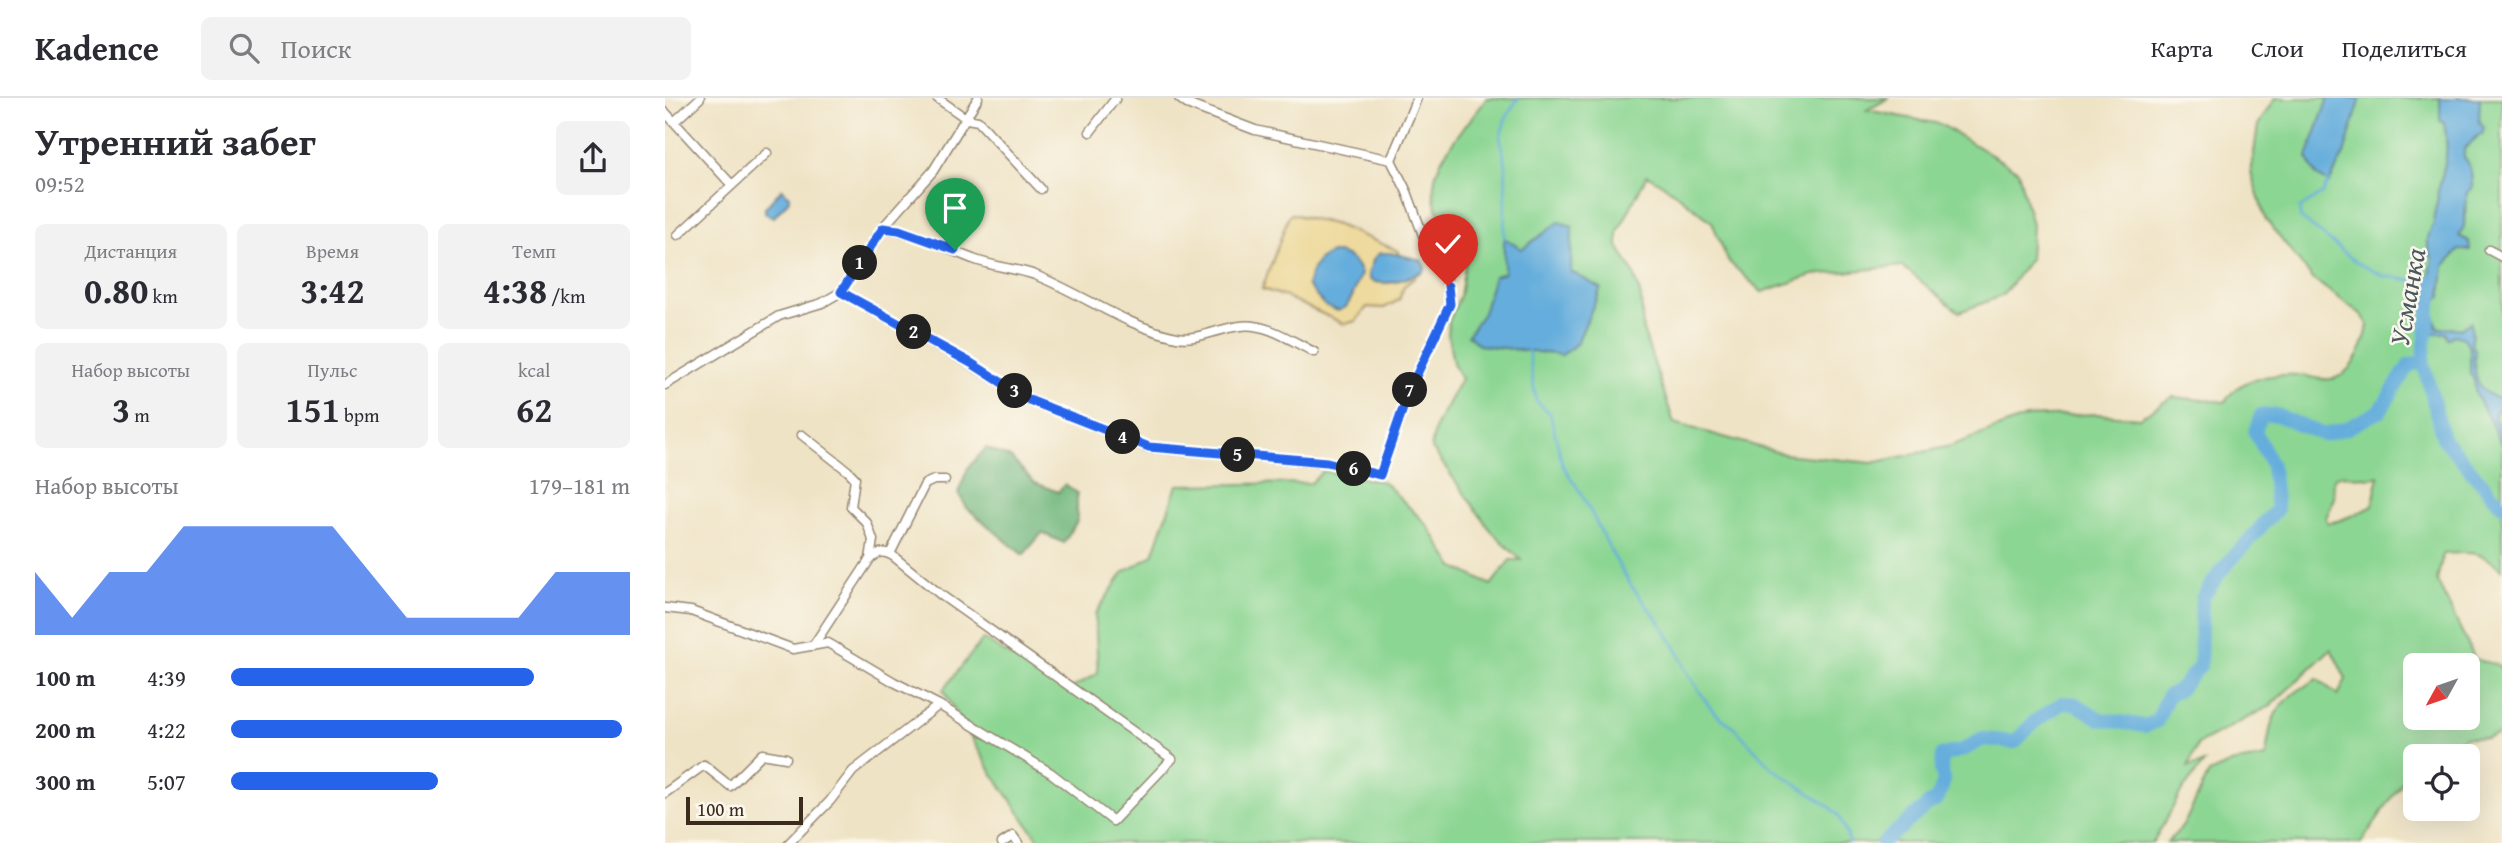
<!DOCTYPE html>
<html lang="ru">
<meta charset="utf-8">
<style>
body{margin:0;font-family:"Gentium Book Plus",serif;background:#f2f2f3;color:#2b2b33;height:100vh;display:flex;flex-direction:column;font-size:26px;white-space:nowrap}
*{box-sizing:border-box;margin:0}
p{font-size:23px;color:#7c7c81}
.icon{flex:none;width:38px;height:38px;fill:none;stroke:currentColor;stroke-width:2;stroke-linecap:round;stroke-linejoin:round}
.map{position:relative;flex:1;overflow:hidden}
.details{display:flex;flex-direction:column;background:#fff;width:665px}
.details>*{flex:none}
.needle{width:46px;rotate:230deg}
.controls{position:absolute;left:1738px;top:555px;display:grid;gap:14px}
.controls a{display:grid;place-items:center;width:77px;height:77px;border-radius:10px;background:#fff;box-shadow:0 7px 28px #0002;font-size:35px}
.scale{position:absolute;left:21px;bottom:18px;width:117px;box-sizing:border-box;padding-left:7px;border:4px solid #3b2a1e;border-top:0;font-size:19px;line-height:24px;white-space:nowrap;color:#3b2a1e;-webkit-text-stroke:5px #fbf7ec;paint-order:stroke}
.pin{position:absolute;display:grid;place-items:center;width:60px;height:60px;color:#fff;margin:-72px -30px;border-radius:50% 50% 50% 0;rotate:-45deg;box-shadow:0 0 7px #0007}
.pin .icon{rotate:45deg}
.km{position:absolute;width:35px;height:35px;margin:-18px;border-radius:50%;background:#222;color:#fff;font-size:19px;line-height:35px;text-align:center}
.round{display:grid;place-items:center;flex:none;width:74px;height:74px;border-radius:10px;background:#f2f2f3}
.overview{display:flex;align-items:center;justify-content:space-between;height:119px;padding:0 35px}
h1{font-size:38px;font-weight:800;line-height:52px}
.metrics{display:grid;grid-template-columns:repeat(3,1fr);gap:10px;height:119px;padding:7px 35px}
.metrics div{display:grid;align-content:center;border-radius:10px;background:#f2f2f3;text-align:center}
.metrics b{font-size:35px;font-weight:800}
.metrics small{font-size:19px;font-weight:400}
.metrics p{font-size:19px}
.chart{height:196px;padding:14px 35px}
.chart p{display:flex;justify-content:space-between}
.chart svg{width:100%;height:126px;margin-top:7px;fill:#2563eb;opacity:.7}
ul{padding:0 35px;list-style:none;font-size:23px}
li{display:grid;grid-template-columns:112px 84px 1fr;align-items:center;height:52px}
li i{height:18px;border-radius:9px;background:#2563eb}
header{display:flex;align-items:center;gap:42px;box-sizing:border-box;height:98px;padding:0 35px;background:#fff;border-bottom:2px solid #e1e1e2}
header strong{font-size:33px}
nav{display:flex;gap:38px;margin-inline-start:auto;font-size:24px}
.search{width:490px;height:63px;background:#f2f2f3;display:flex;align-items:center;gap:18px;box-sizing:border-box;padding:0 24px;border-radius:10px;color:#7c7c81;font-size:26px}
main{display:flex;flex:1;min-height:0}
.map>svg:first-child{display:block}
.green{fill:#8cd693;stroke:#648058;stroke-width:2;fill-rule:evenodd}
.forest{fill:#71b77d;stroke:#56704e;stroke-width:2}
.sand{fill:#eeda9e;stroke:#94825e;stroke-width:2}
.water{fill:#65addc;stroke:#506c7d;stroke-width:2}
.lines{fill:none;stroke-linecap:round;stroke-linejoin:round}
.stream{stroke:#65addc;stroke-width:2.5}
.river{stroke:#65addc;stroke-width:14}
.street-casing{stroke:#958672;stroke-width:11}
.street{stroke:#fff;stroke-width:8}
.route-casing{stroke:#fff;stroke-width:14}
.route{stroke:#2563eb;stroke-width:9}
.labels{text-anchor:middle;stroke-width:5;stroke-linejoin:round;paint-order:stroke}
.water-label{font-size:28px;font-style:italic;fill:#4a5860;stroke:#fbf7ec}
</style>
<header>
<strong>Kadence</strong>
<div class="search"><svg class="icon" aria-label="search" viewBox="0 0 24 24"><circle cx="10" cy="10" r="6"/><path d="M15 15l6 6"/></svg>Поиск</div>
<nav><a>Карта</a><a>Слои</a><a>Поделиться</a></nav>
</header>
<main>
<section class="details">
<div class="overview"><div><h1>Утренний забег</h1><p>09:52</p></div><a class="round"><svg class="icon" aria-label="share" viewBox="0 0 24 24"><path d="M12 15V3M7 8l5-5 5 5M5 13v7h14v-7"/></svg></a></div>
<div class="metrics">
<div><p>Дистанция</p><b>0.80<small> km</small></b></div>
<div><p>Время</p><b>3:42</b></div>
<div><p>Темп</p><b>4:38<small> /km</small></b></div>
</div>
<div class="metrics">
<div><p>Набор высоты</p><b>3<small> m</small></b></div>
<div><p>Пульс</p><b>151<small> bpm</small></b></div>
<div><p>kcal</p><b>62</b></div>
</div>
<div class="chart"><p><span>Набор высоты</span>179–181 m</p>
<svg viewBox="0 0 160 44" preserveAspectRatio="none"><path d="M0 44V22L10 38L20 22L30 22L40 6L50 6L60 6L70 6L80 6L90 22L100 38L110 38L120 38L130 38L140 22L150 22L160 22V44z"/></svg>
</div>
<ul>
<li><b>100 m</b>4:39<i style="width:76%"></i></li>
<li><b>200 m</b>4:22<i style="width:98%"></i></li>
<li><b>300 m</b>5:07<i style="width:52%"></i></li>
</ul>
</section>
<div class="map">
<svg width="1837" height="745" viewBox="0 0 1837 745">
<rect width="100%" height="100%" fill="#fbf7ec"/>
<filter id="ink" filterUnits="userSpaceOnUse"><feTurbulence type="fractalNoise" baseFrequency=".0143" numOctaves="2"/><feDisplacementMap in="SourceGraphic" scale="14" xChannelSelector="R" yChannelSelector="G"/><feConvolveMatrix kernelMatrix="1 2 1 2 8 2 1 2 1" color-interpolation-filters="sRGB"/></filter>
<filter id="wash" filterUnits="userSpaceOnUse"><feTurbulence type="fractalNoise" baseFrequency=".00686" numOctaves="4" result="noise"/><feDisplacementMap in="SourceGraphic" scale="28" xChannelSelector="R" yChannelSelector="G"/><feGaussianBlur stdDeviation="1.57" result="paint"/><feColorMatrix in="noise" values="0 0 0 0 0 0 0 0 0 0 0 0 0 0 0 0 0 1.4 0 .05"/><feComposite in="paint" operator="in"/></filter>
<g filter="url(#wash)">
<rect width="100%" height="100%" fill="#efe3c5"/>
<path class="green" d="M822 0H1224L1202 12 1275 26 1353 73 1367 127 1365 161 1337 198 1294 214 1237 168 1148 177 1097 194 1063 163 1047 124 1006 92 982 77 953 134V148L969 176 976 199 978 232 1009 325 1119 356 1207 365 1286 348 1361 319 1432 316 1474 320 1507 299 1560 304C1574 279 1608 276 1633 277 1645 278 1660 284 1671 280 1689 273 1701 244 1703 226L1697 217 1648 181 1600 120 1586 75 1593 27 1610 0H1837V472C1817 452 1804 454 1778 456L1772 483 1810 561 1835 568 1837 572V636L1821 640 1800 639 1767 658H1750V672L1738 683 1696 745H1502L1518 728 1544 675 1566 665 1601 659C1606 613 1612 604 1652 581L1673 597 1681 581 1666 551 1605 608 1533 646 1523 669 1539 665 1518 691 1488 745H376L327 675 278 592 318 541 402 593 433 575 430 516 458 475 488 457 512 387 646 385 658 373 719 384 762 427 788 468 826 487 845 462H856L827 434 766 349 771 327 796 281 788 265 783 238 784 223 795 198 802 154C794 142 775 122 771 109 758 66 800 32 822 0ZM1674 377 1707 380 1714 378 1707 409C1693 414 1676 424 1663 425L1661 420 1669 399 1668 385 1670 379ZM1750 567H1802V620H1750Z"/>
<path class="forest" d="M321 350 346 360 370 385 393 394 400 386 412 395V423L399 445 377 435 358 457 302 410 293 395 303 370Z"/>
<path class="sand" d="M627 116 672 127 734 153 733 158 729 156 707 168 721 185C732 186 740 177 751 176L749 180 739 188 734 202 719 210 702 209 691 223 679 226 619 198 597 191 624 118Z"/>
<path class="water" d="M1663 0H1696L1679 56 1664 85 1652 78 1642 59Z
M1775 0H1815L1814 24 1819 29 1817 37H1814L1799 51V59C1807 67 1807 81 1807 91L1802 94 1799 128 1794 138 1804 143 1805 152H1794L1779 168 1776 199 1766 205 1772 229C1780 233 1787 228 1795 231L1806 224 1807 248 1810 251C1808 273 1810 296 1835 300L1837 311 1832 312 1829 319 1837 336V347L1811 296 1809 282 1805 275V250L1799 240 1789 237 1783 241 1781 235H1758C1757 221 1759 213 1763 201 1766 188 1764 174 1768 161 1761 151 1761 137 1769 126 1768 117 1770 113 1772 104 1773 101 1772 97 1773 93 1780 66 1785 54 1779 25L1775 23Z
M117 91 124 98V102L109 119 100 115V110Z
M894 124 907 128 906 174 936 190 912 245 897 257 814 247 803 237 818 215 829 178 839 175V140L857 151Z
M667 155C680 154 692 163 696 176L687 199 681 209 673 213 660 208 642 187C647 172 651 159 667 155Z
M715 155H725L756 162 760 169 757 174C741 180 722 190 705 182L703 176 709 160Z"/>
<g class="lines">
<path class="stream" d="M1664 82 1658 95 1635 110V119L1691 164 1719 178 1767 186
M839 141 841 67 835 40 840 22 853 0
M863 250 871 303 885 315 898 368 916 395 949 459 967 489 997 527 1015 557 1020 571 1044 608 1055 619 1068 628 1106 669 1165 709 1174 718 1185 745"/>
<path class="river" d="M1758 264 1778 340 1837 408
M1218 745 1265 705 1272 702 1279 683 1276 673 1277 657 1298 652 1318 641 1350 644 1369 624 1397 605 1411 606 1435 621 1480 628 1492 623 1503 597 1513 593 1535 568 1537 500 1555 474 1612 411 1607 367 1590 334 1596 317H1612L1659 337 1682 330 1715 313 1744 267 1758 264 1768 183"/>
</g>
</g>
<g filter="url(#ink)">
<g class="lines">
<defs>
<path id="street" d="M272 0 302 21 313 23 376 91
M514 0 522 6 590 32 726 62
M0 14 66 86
M9 24 35 0
M425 34 451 0
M726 62 752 0
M218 130C250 133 278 150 308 161 328 169 350 170 370 177 418 196 461 229 512 239 532 243 554 230 575 228 600 224 627 243 649 254
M13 137 102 55
M1824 152 1837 159
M176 194 305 266 364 302 483 350 662 364 715 377 744 293 785 206 780 174 758 137 742 94 726 62
M0 287 114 218 157 205 176 194 220 127 268 73 313 0
M137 337 183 373 190 380 186 409 202 425 208 442 205 461 148 548
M225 456 260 386 269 382H280
M0 510 26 513 128 551 163 545 229 584 274 607 386 675 448 723 507 661 276 497 228 458C218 452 214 454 205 461
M0 695 39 667 65 688 97 656 121 660
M124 745 165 703 188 673 274 607
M337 745 348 738 353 745"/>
</defs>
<use href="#street" class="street-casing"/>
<use href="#street" class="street"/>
</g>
</g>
<g class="lines" filter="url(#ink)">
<defs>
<path id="route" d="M290 152 234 132 218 130 176 194 306 265 364 302 484 349 662 364 715 377 744 293 785 206 783 188"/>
</defs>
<use href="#route" class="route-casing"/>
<use href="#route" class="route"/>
</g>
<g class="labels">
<g class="water-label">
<text transform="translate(1742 199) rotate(-80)" y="10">Усманка</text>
</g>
</g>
</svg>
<div class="controls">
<a><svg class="needle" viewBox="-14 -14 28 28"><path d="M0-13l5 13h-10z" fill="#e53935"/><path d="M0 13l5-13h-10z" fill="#7c7c81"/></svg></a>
<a><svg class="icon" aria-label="locate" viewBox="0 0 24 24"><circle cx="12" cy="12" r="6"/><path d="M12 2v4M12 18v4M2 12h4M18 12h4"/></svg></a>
</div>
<div class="scale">100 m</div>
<div class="pin" style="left:290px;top:152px;background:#1e9e55"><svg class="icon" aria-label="arrive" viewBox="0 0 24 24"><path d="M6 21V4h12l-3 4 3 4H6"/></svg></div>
<div class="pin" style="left:783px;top:188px;background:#d93025"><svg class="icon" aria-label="check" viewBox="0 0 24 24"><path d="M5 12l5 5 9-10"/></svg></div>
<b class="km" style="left:195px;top:165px">1</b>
<b class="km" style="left:249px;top:234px">2</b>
<b class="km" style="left:350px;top:293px">3</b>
<b class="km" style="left:458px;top:339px">4</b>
<b class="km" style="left:573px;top:357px">5</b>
<b class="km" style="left:689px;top:371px">6</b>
<b class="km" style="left:745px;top:292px">7</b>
</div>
</main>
